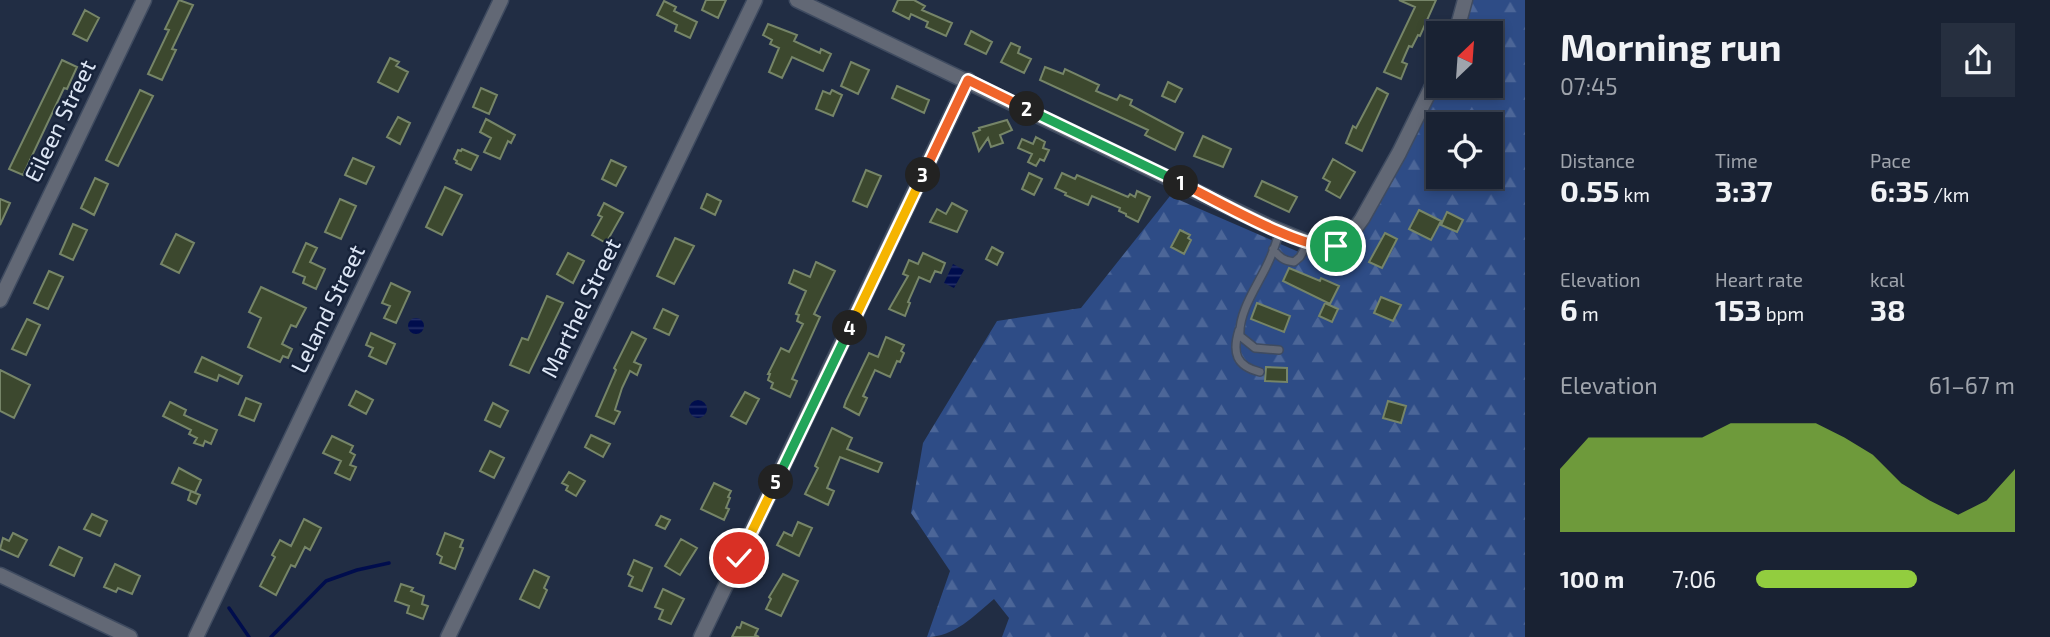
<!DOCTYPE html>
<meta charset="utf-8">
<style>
body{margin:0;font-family:"Exo 2",sans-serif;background:#262f3f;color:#f1f3f6;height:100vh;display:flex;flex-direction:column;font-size:26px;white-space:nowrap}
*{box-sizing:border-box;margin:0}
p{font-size:23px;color:#9fa4ac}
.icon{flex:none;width:38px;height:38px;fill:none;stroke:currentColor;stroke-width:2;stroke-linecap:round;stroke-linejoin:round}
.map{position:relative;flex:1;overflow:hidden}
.details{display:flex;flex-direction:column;background:#192233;width:525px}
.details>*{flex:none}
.needle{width:46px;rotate:25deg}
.tools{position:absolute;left:1426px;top:21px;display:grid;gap:14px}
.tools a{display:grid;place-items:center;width:77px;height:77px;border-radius:0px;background:#192233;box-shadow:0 4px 10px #0003,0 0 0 2px #373f4e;font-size:35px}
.pin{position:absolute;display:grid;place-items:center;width:60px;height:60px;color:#fff;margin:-30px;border:4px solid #fff;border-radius:50%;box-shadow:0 2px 7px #0007}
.km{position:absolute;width:35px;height:35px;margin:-18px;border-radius:50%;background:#222;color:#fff;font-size:19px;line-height:35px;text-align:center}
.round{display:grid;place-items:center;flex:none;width:74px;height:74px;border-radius:0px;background:#262f3f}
.overview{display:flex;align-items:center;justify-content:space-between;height:119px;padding:0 35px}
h1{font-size:38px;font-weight:700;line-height:52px}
.figures{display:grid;grid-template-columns:repeat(3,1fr);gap:10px;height:119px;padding:7px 35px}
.figures div{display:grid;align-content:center}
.figures b{font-size:30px;font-weight:700}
.figures small{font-size:19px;font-weight:400}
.figures p{font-size:19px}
.chart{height:196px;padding:14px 35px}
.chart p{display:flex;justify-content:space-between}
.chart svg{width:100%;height:126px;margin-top:7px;fill:#92cd3f;opacity:.7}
ul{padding:0 35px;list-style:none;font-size:23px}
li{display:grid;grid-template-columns:112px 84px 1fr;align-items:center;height:52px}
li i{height:18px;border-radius:9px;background:#92cd3f}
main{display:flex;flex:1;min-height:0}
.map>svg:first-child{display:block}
.forest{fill:url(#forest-firs);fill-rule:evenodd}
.water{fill:url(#water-rules)}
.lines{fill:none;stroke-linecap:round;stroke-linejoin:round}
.stream{stroke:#000d4d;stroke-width:3.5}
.building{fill:#3c482e;stroke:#768568;stroke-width:2}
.service-casing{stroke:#3f4b60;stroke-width:10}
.minor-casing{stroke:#3f4b60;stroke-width:17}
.service{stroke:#626875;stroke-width:7}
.minor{stroke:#626875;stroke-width:14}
.split-1-casing{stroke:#fff;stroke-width:14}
.split-2-casing{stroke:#fff;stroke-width:14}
.split-3-casing{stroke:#fff;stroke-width:14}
.split-4-casing{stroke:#fff;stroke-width:14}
.split-5-casing{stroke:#fff;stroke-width:14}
.split-6-casing{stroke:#fff;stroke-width:14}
.split-1{stroke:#f0652b;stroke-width:9}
.split-2{stroke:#22a559;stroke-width:9}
.split-3{stroke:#f0652b;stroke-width:9}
.split-4{stroke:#f5b400;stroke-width:9}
.split-5{stroke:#22a559;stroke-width:9}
.split-6{stroke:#f5b400;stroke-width:9}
.labels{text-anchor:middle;stroke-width:5;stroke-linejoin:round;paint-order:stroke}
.street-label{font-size:23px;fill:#dde6f5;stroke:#17233a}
</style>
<main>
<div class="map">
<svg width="1525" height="637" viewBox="0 0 1525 637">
<defs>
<pattern id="forest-firs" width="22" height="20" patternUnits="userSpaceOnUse" patternTransform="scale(1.75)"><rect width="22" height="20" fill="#2e4c86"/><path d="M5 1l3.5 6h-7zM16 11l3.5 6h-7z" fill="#4c6698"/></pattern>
<pattern id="water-rules" width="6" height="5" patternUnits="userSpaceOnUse" patternTransform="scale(1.75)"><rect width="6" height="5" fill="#000d4d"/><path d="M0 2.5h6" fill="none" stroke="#253067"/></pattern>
</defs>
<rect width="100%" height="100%" fill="#212d44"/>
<path class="forest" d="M1466 0H1525V637H1002L1009 618 994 599C974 616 954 637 927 637L950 571 911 513 923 443 997 321 1081 308 1170 196 1331 266 1407 153 1438 86H1491V33H1453ZM1438 124H1491V177H1438Z"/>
<path class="water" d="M953 264 964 270 954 288 944 283Z
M408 326a8 8 0 1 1 16 0a8 8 0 1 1-16 0Z
M689 409a9 9 0 1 1 18 0a9 9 0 1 1-18 0Z"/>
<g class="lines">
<path class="stream" d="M229 608 249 637
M271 637 326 581 357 570 389 563"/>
</g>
<path class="building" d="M179 0 193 5 172 49 176 50 162 80 148 74 169 30 165 29Z
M706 0H726L718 18 702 10Z
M898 0H914L925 6 922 10 952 23 946 36 926 27 928 22 911 14 909 19 893 11Z
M1399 0H1436L1420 36 1418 35 1412 47 1409 46 1402 62 1407 64 1401 79 1384 72 1415 7Z
M664 1 676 7 674 11 697 22 690 38 675 31 677 25 657 15Z
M85 10 99 18 87 41 73 34Z
M768 24 797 35 794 41 820 53 821 49 831 54 823 71 792 57 782 78 769 72 779 48 770 44 772 40 763 35Z
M971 31 992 42 986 54 965 44Z
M1011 43 1020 47 1018 53 1031 59 1024 73 1001 62Z
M390 58 399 62 396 66 408 72 398 92 378 82Z
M62 60 77 67 67 89 64 88 23 175 9 169Z
M851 62 869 70 858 94 841 86Z
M1045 67 1063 74 1065 69 1099 85 1096 91 1117 100 1120 95 1132 100 1130 105 1183 133 1175 150 1145 135 1148 130 1040 80Z
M1168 82 1182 89 1175 102 1162 96Z
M897 86 929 100 924 113 892 98Z
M481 88 497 95 489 114 473 107Z
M1377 88 1388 94 1362 151 1346 143 1353 126 1356 128Z
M140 90 153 96 118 166 106 160Z
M832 90 842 95 833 116 816 109 823 91 830 94Z
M398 117 410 123 400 144 387 137Z
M486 119 515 135 511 143 508 141 500 159 484 152 491 138 480 132Z
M1007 120 1012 130 1000 135 1003 143 991 147 988 138 979 151 973 133 980 130 979 128Z
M1203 136 1231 149 1223 167 1194 156Z
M1036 137 1045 142 1043 148 1049 150 1044 161 1040 159 1036 166 1028 162 1032 154 1018 148 1022 139 1033 144Z
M462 149 478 156 471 170 456 163 457 161 454 159 458 150 461 151Z
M353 158 374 167 366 184 345 175Z
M1333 159 1355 172 1340 198 1326 190 1330 182 1323 178Z
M611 160 626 167 616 186 602 179Z
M866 170 881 176 867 207 853 201Z
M1029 173 1042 179 1034 195 1022 189Z
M1062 173 1075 179 1077 175 1128 197 1130 194 1135 197 1137 191 1150 197 1138 222 1126 216V214L1119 211 1120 208 1092 196 1088 205 1065 195 1066 193 1055 188Z
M1436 177H1461L1456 187Z
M95 178 108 184 94 215 81 208Z
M1262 181 1297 197 1289 212 1255 196Z
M445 187 462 195 442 235 426 227Z
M707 194 721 201 715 215 701 208Z
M0 199 10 203 0 225Z
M340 199 356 206 341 239 325 232Z
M604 203 623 213 606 243 592 235 602 217 598 215Z
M952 203 967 211 957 232 930 222 937 209 946 214Z
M1419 210 1441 221 1431 240 1409 229Z
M1447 212 1463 220 1457 232 1441 225Z
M73 224 87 230 73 260 60 254Z
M1180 230 1190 235 1188 238 1191 240 1184 254 1171 247Z
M1385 233 1397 239 1382 268 1369 262Z
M176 234 194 243 179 273 161 264Z
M675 238 694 246 674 284 657 276Z
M306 243 317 248 310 262 325 269 316 289 303 283 305 277 293 272Z
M992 247 1003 253 997 265 986 259Z
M568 253 584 261 573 283 557 274Z
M923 253 945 263 941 273 935 271 930 282 919 277 908 302 910 303 905 316 889 309 908 276 903 274 909 260 918 264Z
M816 262 835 271 814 314 820 317 792 379 797 381 790 397 771 388 773 383 768 380 770 374H768L781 348 789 352 803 324 797 321 799 315 796 314 806 291 789 283 794 270 810 277Z
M1289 268 1320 281 1321 278 1339 286 1330 304 1283 281Z
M49 271 63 277 48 309 34 303Z
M391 283 410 292 396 323 384 318 390 306 382 303Z
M261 287 306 308 296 327 291 325 282 344 292 349 288 358 283 356 280 362 248 347 261 318 249 312Z
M547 296 563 303 529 373 510 365 522 338 528 340Z
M1381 297 1401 305 1393 321 1374 313Z
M1257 303 1290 316 1284 332 1251 319Z
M1325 303 1338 309 1332 322 1319 316Z
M663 309 678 316 669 335 654 328Z
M27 319 40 325 26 355 12 349Z
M632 332 646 339 634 362 641 365 637 375 630 371 622 388 615 410 620 412 614 424 596 416 616 370 614 368Z
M371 333 395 344 386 364 369 356 373 348 366 345Z
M886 337 904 345 901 351 904 353 900 362 897 361 890 377 875 370 863 396 867 398 859 415 844 407 846 401 869 353 878 357Z
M202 357 242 376 238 384 219 375 217 381 195 372Z
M1266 367 1287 368V382L1265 381Z
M0 370 30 385 14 418 0 411Z
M356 391 373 400 366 414 349 405Z
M745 392 759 399 746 424 731 416Z
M246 398 261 404 254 421 239 415Z
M1388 401 1406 406 1401 423 1383 418Z
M170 402 186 410 184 415 217 430 211 444 205 441 203 446 194 443 197 438 189 434 191 430 163 416Z
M493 403 508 411 500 427 485 420Z
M832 428 852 438 847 449 882 463 878 472 840 457 827 488 834 491 828 505 805 494 818 468 815 466Z
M591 435 610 444 603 457 585 447Z
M332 436 353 446 350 452 355 455 350 465 356 467 350 480 335 473 341 461 323 453Z
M490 451 504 458 494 478 480 471Z
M179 468 201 480 195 493 172 483Z
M569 472 585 481 576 496 566 490 568 486 562 483Z
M714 483 731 491 728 497 730 498 726 508 729 509 724 520 701 509Z
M191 491 200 495 196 504 188 500Z
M92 514 107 521 100 536 84 529Z
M661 516 670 520 665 529 656 525Z
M304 519 321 528 310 550 305 547 295 567 291 565 276 595 260 586 275 557 272 555 280 540 291 546Z
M798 522 812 528 799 556 777 545 784 532 792 536Z
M13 533 27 540 18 557 0 549 3 538 9 541Z
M445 533 463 540 460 547 463 548 455 569 440 563 442 557 437 554Z
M681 539 697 548 680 575 665 566Z
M59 547 82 558 74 576 50 565Z
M634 560 652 568 642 591 629 586 633 577 628 574Z
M115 564 140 576 132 594 118 588 116 592 104 587Z
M534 570 549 577 544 588 547 590 539 608 520 599Z
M783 574 798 581 781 616 766 609 771 599 769 597Z
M401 584 413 588 411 591 424 596 422 604 428 606 423 619 407 613 409 606 395 601Z
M663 589 684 599 671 624 659 619 663 610 655 607Z
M742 622 758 629 755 635 759 637H732L737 627 740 628Z"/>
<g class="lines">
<defs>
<path id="service" d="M1273 249C1279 257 1284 261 1294 262L1300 257 1308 243
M1239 330C1232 353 1236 366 1260 372
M1279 350 1255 348 1240 336C1238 312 1258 285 1268 263 1273 253 1276 242 1280 231"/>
<path id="minor" d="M797 0 1266 225 1322 248 1337 246 1346 241 1362 219 1399 153 1438 74
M1456 33 1465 0
M0 300 144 0
M0 575 130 637
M196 637 501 0
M448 637 755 0
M701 637 968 80"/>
</defs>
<use href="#service" class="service-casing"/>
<use href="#minor" class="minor-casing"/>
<use href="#service" class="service"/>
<use href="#minor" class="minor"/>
</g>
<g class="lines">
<defs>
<path id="split-1" d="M1181 183C1212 198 1306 253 1336 246"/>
<path id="split-2" d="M1027 109 1181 183"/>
<path id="split-3" d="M923 175 968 80 1027 109"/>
<path id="split-4" d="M850 328 923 175"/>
<path id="split-5" d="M776 482 850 328"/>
<path id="split-6" d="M739 558 776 482"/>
</defs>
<use href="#split-1" class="split-1-casing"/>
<use href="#split-2" class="split-2-casing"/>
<use href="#split-3" class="split-3-casing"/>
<use href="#split-4" class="split-4-casing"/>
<use href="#split-5" class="split-5-casing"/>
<use href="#split-6" class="split-6-casing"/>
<use href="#split-1" class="split-1"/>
<use href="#split-2" class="split-2"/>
<use href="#split-3" class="split-3"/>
<use href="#split-4" class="split-4"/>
<use href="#split-5" class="split-5"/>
<use href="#split-6" class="split-6"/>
</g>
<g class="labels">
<g class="street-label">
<text transform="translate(60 121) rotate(-64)" y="8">Eileen Street</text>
<text transform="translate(581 308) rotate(-64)" y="8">Marthel Street</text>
<text transform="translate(328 309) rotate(-64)" y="8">Leland Street</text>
</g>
</g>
</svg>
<div class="tools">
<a><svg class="needle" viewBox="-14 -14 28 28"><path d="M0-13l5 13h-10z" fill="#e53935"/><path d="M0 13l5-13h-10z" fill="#9fa4ac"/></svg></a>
<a><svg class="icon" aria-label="locate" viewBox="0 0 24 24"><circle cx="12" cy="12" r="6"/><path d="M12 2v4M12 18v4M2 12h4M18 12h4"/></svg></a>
</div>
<div class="pin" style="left:1336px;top:246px;background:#1e9e55"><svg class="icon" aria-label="arrive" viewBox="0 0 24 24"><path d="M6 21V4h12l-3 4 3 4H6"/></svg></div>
<div class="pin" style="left:739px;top:558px;background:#d93025"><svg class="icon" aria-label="check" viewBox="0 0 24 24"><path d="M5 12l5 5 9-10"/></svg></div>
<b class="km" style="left:1181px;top:183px">1</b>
<b class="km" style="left:1027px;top:109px">2</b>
<b class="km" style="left:923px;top:175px">3</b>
<b class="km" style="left:850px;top:328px">4</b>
<b class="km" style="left:776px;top:482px">5</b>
</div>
<section class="details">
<div class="overview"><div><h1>Morning run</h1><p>07:45</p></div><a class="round"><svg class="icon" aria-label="share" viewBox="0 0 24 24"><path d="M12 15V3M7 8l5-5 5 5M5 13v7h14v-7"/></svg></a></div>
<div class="figures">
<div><p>Distance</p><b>0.55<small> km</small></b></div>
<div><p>Time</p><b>3:37</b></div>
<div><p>Pace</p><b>6:35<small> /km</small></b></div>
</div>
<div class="figures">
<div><p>Elevation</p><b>6<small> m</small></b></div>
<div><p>Heart rate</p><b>153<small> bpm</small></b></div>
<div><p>kcal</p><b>38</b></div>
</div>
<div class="chart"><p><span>Elevation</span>61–67 m</p>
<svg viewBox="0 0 160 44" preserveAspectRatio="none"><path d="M0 44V22L10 11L20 11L30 11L40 11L50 11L60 6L70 6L80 6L90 6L100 11L110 17L120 27L130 33L140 38L150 33L160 22V44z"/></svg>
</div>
<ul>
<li><b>100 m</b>7:06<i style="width:62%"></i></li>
</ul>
</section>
</main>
